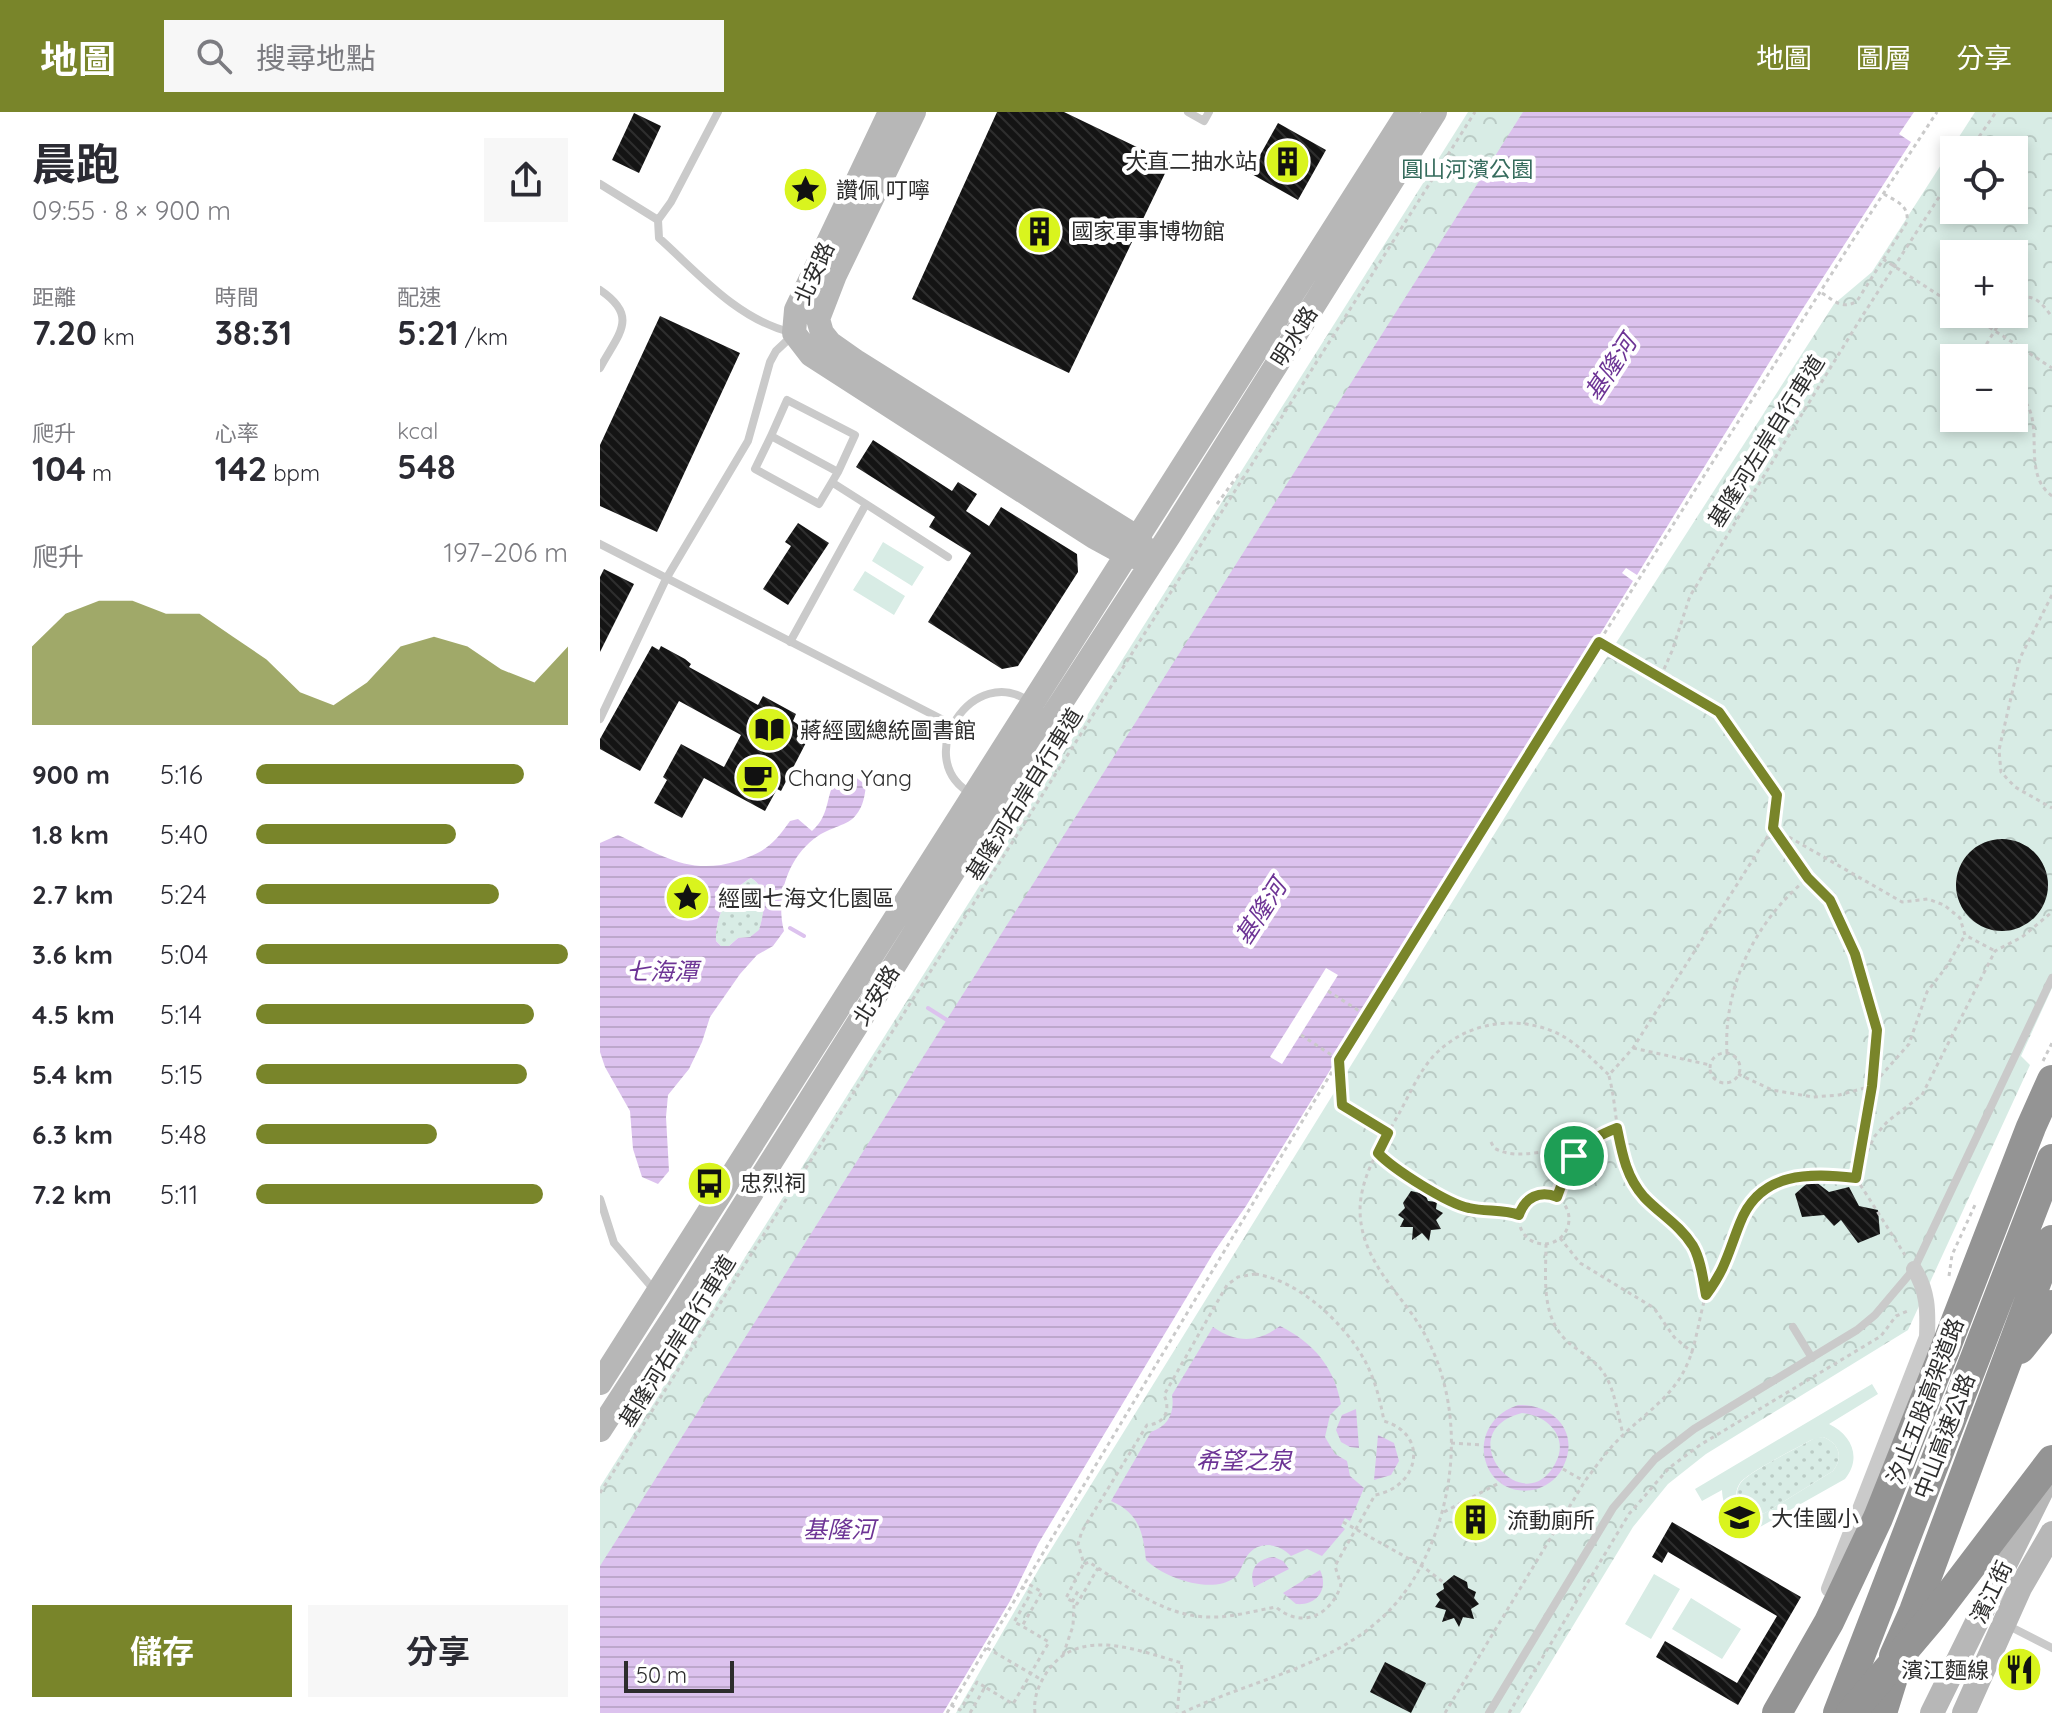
<!DOCTYPE html>
<html lang="zh-TW">
<meta charset="utf-8">
<style>
body{margin:0;font-family:Quicksand,"Noto Sans TC",sans-serif;background:#f7f7f7;color:#2b2b33;height:100vh;display:flex;flex-direction:column;font-size:30px;white-space:nowrap}
*{box-sizing:border-box;margin:0}
p{font-size:26px;color:#7c7c81}
.icon{flex:none;width:44px;height:44px;fill:none;stroke:currentColor;stroke-width:2;stroke-linecap:round;stroke-linejoin:round}
.map{position:relative;flex:1;overflow:hidden}
.panel{display:flex;flex-direction:column;background:#fff;width:600px}
.panel>*{flex:none}
.fabs{position:absolute;left:1340px;top:24px;display:grid;gap:16px}
.fabs a{display:grid;place-items:center;width:88px;height:88px;border-radius:0px;background:#fff;box-shadow:0 4px 12px #0003;font-size:40px}
.scale{position:absolute;left:24px;bottom:20px;width:110px;box-sizing:border-box;padding-left:8px;border:4px solid #2d2d2d;border-top:0;font-size:22px;line-height:28px;white-space:nowrap;color:#2d2d2d;-webkit-text-stroke:6px #fff;paint-order:stroke}
.pin{position:absolute;display:grid;place-items:center;width:68px;height:68px;color:#fff;margin:-34px;border:4px solid #fff;border-radius:50%;box-shadow:0 2px 8px #0007}
.round{display:grid;place-items:center;flex:none;width:84px;height:84px;border-radius:0px;background:#f7f7f7}
.head{display:flex;align-items:center;justify-content:space-between;height:136px;padding:0 32px}
h1{font-size:44px;font-weight:700;line-height:60px}
.figures{display:grid;grid-template-columns:repeat(3,1fr);gap:12px;height:136px;padding:8px 32px}
.figures div{display:grid;align-content:center}
.figures b{font-size:34px;font-weight:700}
.figures small{font-size:22px;font-weight:400}
.figures p{font-size:22px}
.chart{height:224px;padding:16px 32px}
.chart p{display:flex;justify-content:space-between}
.chart svg{width:100%;height:144px;margin-top:8px;fill:#79852a;opacity:.7}
.primary-button{display:flex;gap:16px;margin-top:auto;padding:16px 32px}
.primary-button a{flex:1;height:92px;border-radius:0px;background:#79852a;color:#fff;font-size:32px;font-weight:700;line-height:92px;text-align:center}
.primary-button a+a{background:#f7f7f7;color:#2b2b33}
ul{padding:0 32px;list-style:none;font-size:26px}
li{display:grid;grid-template-columns:128px 96px 1fr;align-items:center;height:60px}
li i{height:20px;border-radius:10px;background:#79852a}
header{display:flex;align-items:center;gap:48px;box-sizing:border-box;height:112px;padding:0 40px;background:#79852a;color:#fff}
header strong{font-size:38px}
nav{display:flex;gap:44px;margin-inline-start:auto;font-size:28px}
.search{width:560px;height:72px;background:#f7f7f7;display:flex;align-items:center;gap:20px;box-sizing:border-box;padding:0 28px;border-radius:0px;color:#7c7c81;font-size:30px}
main{display:flex;flex:1;min-height:0}
.map>svg:first-child{display:block}
.grass{fill:url(#grass-dots)}
.forest{fill:url(#forest-crowns);fill-rule:evenodd}
.pitch{fill:#d8ece5;fill-rule:evenodd}
.water{fill:url(#water-rules);fill-rule:evenodd}
.pier{fill:#fff}
.lines{fill:none;stroke-linecap:round;stroke-linejoin:round}
.stream{stroke:#dcc2ee;stroke-width:4}
.building{fill:url(#building-back-hatch)}
.path{stroke:#cacaca;stroke-width:3;stroke-dasharray:4 4;stroke-linecap:butt}
.lane{stroke:#cacaca;stroke-width:8}
.street{stroke:#cacaca;stroke-width:16}
.secondary{stroke:#b7b7b7;stroke-width:24}
.highway{stroke:#949494;stroke-width:30}
.highway-bridge{stroke:#949494;stroke-width:30}
.route-casing{stroke:#fff;stroke-width:16}
.route{stroke:#79852a;stroke-width:10}
.labels{text-anchor:middle;stroke-width:8;stroke-linejoin:round;paint-order:stroke}
.poi-label{font-size:22px;fill:#2d2d2d;stroke:#fff;text-anchor:start}
.park-label{font-size:22px;fill:#366c5d;stroke:#fff}
.street-label{font-size:22px;fill:#2d2d2d;stroke:#fff}
.water-label{font-size:24px;font-style:italic;fill:#6d3495;stroke:#fff}
</style>
<header>
<strong>地圖</strong>
<div class="search"><svg class="icon" aria-label="search" viewBox="0 0 24 24"><circle cx="10" cy="10" r="6"/><path d="M15 15l6 6"/></svg>搜尋地點</div>
<nav><a>地圖</a><a>圖層</a><a>分享</a></nav>
</header>
<main>
<section class="panel">
<div class="head"><div><h1>晨跑</h1><p>09:55 · 8 × 900 m</p></div><a class="round"><svg class="icon" aria-label="share" viewBox="0 0 24 24"><path d="M12 15V3M7 8l5-5 5 5M5 13v7h14v-7"/></svg></a></div>
<div class="figures">
<div><p>距離</p><b>7.20<small> km</small></b></div>
<div><p>時間</p><b>38:31</b></div>
<div><p>配速</p><b>5:21<small> /km</small></b></div>
</div>
<div class="figures">
<div><p>爬升</p><b>104<small> m</small></b></div>
<div><p>心率</p><b>142<small> bpm</small></b></div>
<div><p>kcal</p><b>548</b></div>
</div>
<div class="chart"><p><span>爬升</span>197–206 m</p>
<svg viewBox="0 0 160 44" preserveAspectRatio="none"><path d="M0 44V20L10 10L20 6L30 6L40 10L50 10L60 17L70 24L80 34L90 38L100 31L110 20L120 17L130 20L140 27L150 31L160 20V44z"/></svg>
</div>
<ul>
<li><b>900 m</b>5:16<i style="width:86%"></i></li>
<li><b>1.8 km</b>5:40<i style="width:64%"></i></li>
<li><b>2.7 km</b>5:24<i style="width:78%"></i></li>
<li><b>3.6 km</b>5:04<i style="width:100%"></i></li>
<li><b>4.5 km</b>5:14<i style="width:89%"></i></li>
<li><b>5.4 km</b>5:15<i style="width:87%"></i></li>
<li><b>6.3 km</b>5:48<i style="width:58%"></i></li>
<li><b>7.2 km</b>5:11<i style="width:92%"></i></li>
</ul>
<div class="primary-button"><a>儲存</a><a>分享</a></div>
</section>
<div class="map">
<svg width="1452" height="1601" viewBox="0 0 1452 1601">
<defs>
<pattern id="grass-dots" width="8" height="8" patternUnits="userSpaceOnUse" patternTransform="scale(2)"><rect width="8" height="8" fill="#d8ece5"/><path d="M2 2h.1M6 6h.1" fill="none" stroke="#bacbc5" stroke-width="1.8" stroke-linecap="round"/></pattern>
<pattern id="forest-crowns" width="20" height="18" patternUnits="userSpaceOnUse" patternTransform="scale(2)"><rect width="20" height="18" fill="#d8ece5"/><path d="M2 6a3 3 0 1 1 6 0M12 15a3 3 0 1 1 6 0" fill="none" stroke="#bacbc5"/></pattern>
<pattern id="water-rules" width="6" height="5" patternUnits="userSpaceOnUse" patternTransform="scale(2)"><rect width="6" height="5" fill="#dcc2ee"/><path d="M0 2.5h6" fill="none" stroke="#bda7cc"/></pattern>
<pattern id="building-back-hatch" width="6" height="6" patternUnits="userSpaceOnUse" patternTransform="scale(2)"><rect width="6" height="6" fill="#141414"/><path d="M-1 5l2 2M0 0l6 6M5-1l2 2" fill="none" stroke="#2e2e2e"/></pattern>
</defs>
<rect width="100%" height="100%" fill="#fff"/>
<path class="grass" d="M151 766C169 776 164 802 159 819L150 825 138 826 129 834H121L116 829C115 803 129 778 151 766Z
M1223 1325C1239 1331 1244 1345 1233 1359L1165 1401C1148 1405 1129 1390 1140 1372 1146 1361 1201 1334 1215 1326Z"/>
<path class="forest" d="M868 0H937L0 1493V1375Z
M1375 0H1452V876L1421 944 1430 953 1308 1218 1106 1342 1068 1372 1033 1415 920 1601H356L440 1455 926 671 1234 192 1272 160ZM1354 38H1414V98H1354ZM1354 142H1414V202H1354ZM1354 246H1414V306H1354Z"/>
<path class="pitch" d="M283 430 324 455 312 474 272 449Z
M265 459 305 484 294 503 253 478Z
M1272 1272 1278 1282 1229 1312C1252 1323 1262 1346 1245 1367L1160 1415C1136 1416 1123 1401 1122 1378L1102 1389 1095 1377ZM1223 1325C1239 1331 1244 1345 1233 1359L1165 1401C1147 1405 1128 1389 1140 1371 1148 1360 1197 1336 1211 1328Z
M1054 1462 1080 1477 1051 1527 1025 1512Z
M1091 1486 1141 1517 1122 1547 1072 1517Z"/>
<path class="water" d="M923 0H1314L1299 22 1311 30 1202 198 1037 463 1026 456 1022 461 1033 469 646 1094 614 1140 438 1432 410 1489 343 1601H0V1454Z
M241 660 254 664 266 673C265 683 263 695 256 703 249 713 229 716 218 724 188 744 175 785 184 819L173 834 157 843 140 862 110 905 102 930 89 957 68 983 66 1005 69 1059 58 1072 42 1065 33 1037 30 999 5 955 0 940V731L18 723C61 743 90 764 137 749 165 740 173 733 190 709L198 707 212 719C233 700 223 682 241 660ZM151 766C169 776 164 802 159 818L150 825 138 826 129 834H121L116 829C115 803 129 778 151 766Z
M680 1214C714 1231 734 1255 741 1292L730 1303 725 1325 735 1342 747 1349 750 1364 764 1376 750 1409 745 1406 741 1414 745 1417 722 1444 707 1437 691 1444C678 1431 659 1428 647 1444 642 1451 641 1461 634 1466 611 1483 563 1465 546 1448 543 1420 539 1401 511 1389L551 1320C568 1314 575 1301 572 1283L613 1215C636 1231 658 1231 680 1214Z
M918 1293C951 1292 980 1318 964 1353 959 1365 949 1373 937 1377 882 1391 860 1313 918 1293ZM922 1301C948 1303 970 1326 955 1352 923 1411 848 1320 922 1301Z
M756 1297 759 1336 750 1335 741 1330 736 1318 742 1303Z
M778 1323 794 1331 799 1349 791 1363 774 1368Z
M674 1445 683 1449 689 1457 654 1475C648 1458 657 1446 674 1445Z
M720 1458C729 1477 717 1494 696 1492L683 1481Z"/>
<path class="pier" d="M726 856 738 863 682 952 670 945Z"/>
<g class="lines">
<path class="stream" d="M190 816 204 824
M328 896 347 908"/>
</g>
<path class="building" d="M397 0H464L570 51 469 261 312 187Z
M34 1 61 14 39 61 12 48Z
M678 11 726 38 698 88 650 61Z
M60 204 140 241 57 420 0 394V333Z
M273 328 352 379 358 370 377 382 366 399 389 414 401 395 477 442 478 460 418 554 402 557 328 510 371 441 329 415 335 405 256 355Z
M198 411 229 431 188 493 163 477 191 434 185 430Z
M4 457 34 472 0 540V465Z
M52 534 59 538 61 534 85 547 91 552 89 555 158 593 163 584 196 602 193 609 211 621 181 679 177 677 165 699 104 666 82 706 54 691 67 668 63 665 81 632 124 655 141 623 79 589 40 659 0 637V627Z
M1356 773a46 46 0 1 1 92 0a46 46 0 1 1-92 0Z
M1212 1067 1229 1080 1249 1075 1259 1094 1278 1098 1280 1122 1258 1131 1241 1108 1234 1114 1224 1103 1202 1105 1195 1082Z
M811 1079 825 1082 828 1089 837 1090 836 1097 843 1101 836 1108 841 1117 831 1118 829 1129 822 1121 812 1128 813 1115H800L804 1107 798 1103 805 1096 803 1091Z
M885 1400 891 1412 878 1419 872 1407Z
M1072 1410 1201 1485 1138 1593 1056 1545 1065 1529 1137 1571 1177 1504 1068 1440 1062 1451 1052 1445Z
M854 1463 867 1470 868 1476 876 1480 874 1486 879 1492 871 1497 874 1507 863 1505 859 1515 854 1506 842 1510 846 1498 835 1495 840 1488 836 1482 844 1477 843 1472Z
M785 1550 826 1571 811 1601 770 1580Z"/>
<g class="lines">
<path class="path" d="M1370 38 1396 0
M1283 147 1354 193
M1222 181C1234 189 1243 198 1257 189L1307 110C1309 93 1297 90 1284 82
M1414 191C1431 177 1442 191 1452 205
M1369 202 1452 256
M1378 246 1405 202
M1414 280C1452 302 1417 358 1452 384
M617 392 638 363 643 367
M1452 483 1420 546 1399 638 1401 660 1415 675 1452 696
M999 530 1061 564
M1173 716 1208 766 1230 788 1255 842 1277 918 1272 974 1257 1058
M1175 717 1302 790 1328 787 1344 793 1360 806 1365 823 1395 839
M728 879 767 904
M701 923 739 948 742 993 787 1021
M1033 936 1110 953
M1127 941C1123 874 1156 808 1208 766
M1110 956a15 15 0 1 1 30 0a15 15 0 1 1-30 0Z
M1443 949 1452 931
M1138 962 1172 978 1213 985 1239 983 1272 974 1309 932 1327 880 1347 854 1365 823
M1009 964C1018 998 1015 1034 1031 1066 1041 1086 1059 1096 1074 1111 1095 1132 1100 1154 1106 1183
M891 1030 894 1036C915 1047 932 1040 954 1039 960 1039 967 1042 973 1044
M778 1041C793 1057 848 1092 869 1096 886 1100 903 1097 919 1103
M1256 1066 1305 1143
M919 1107a25 25 0 1 1 50 0a25 25 0 1 1-50 0Z
M957 1085C971 1048 977 1032 1016 1016
M960 1126 980 1151 1054 1196 1074 1225 1093 1241
M946 1132C946 1165 940 1206 969 1231 981 1241 996 1248 1005 1263 1015 1279 1018 1304 1023 1322
M655 1162C699 1168 745 1212 765 1249 775 1268 780 1287 784 1309 830 1323 819 1375 775 1383L735 1454 741 1473C731 1504 701 1517 676 1495 653 1499 631 1506 608 1505 563 1504 525 1473 489 1450L484 1452 478 1432 482 1419 547 1313C565 1312 571 1298 564 1283L627 1173 638 1165Z
M1349 1164 1352 1143 1375 1093
M851 1331 883 1333
M963 1357 984 1369
M0 1381 875 0
M844 1400 901 1370
M743 1410 822 1454 843 1470
M483 1453 466 1486 477 1492 498 1456
M472 1490 478 1479
M420 1513 414 1510 431 1481 422 1475
M387 1536 442 1568
M463 1543 473 1514 474 1493
M351 1593 360 1598 377 1570 385 1575
M347 1601 739 948 999 530 1253 128 1337 0
M370 1601 385 1575 413 1592 449 1530 422 1514 442 1480 425 1470
M435 1601C433 1586 439 1572 447 1560 479 1513 539 1539 582 1551L577 1601
M582 1601C670 1559 773 1550 822 1452 861 1376 864 1277 814 1205 790 1171 761 1143 760 1099 760 1064 781 1034 797 1005 807 988 815 968 827 952 855 914 908 901 952 919 973 927 992 947 1009 963L1033 936 1173 716 1177 683 1119 600 1061 564 1072 539 1090 484 1261 206 1354 62
M845 1601 985 1369C997 1353 1009 1336 1024 1322 1043 1304 1065 1289 1080 1266 1096 1240 1097 1214 1105 1186 1109 1173 1122 1162 1127 1150 1134 1135 1136 1118 1143 1104 1166 1059 1214 1061 1256 1066L1274 1025 1288 1009 1322 983 1395 839 1422 825 1452 800
M909 1601 1029 1402 1069 1356 1100 1333 1281 1224 1296 1204 1310 1198"/>
<path class="lane" d="M588 0 604 9 609 0
M0 72 58 108 59 126C98 161 137 207 190 220
M58 108 71 90 118 0
M0 178C40 205 18 222 0 256
M171 324 238 360 219 392 155 357Z
M171 324 187 288 255 323 238 360
M233 371 266 392
M0 432 351 612
M190 530 266 392 348 445
M0 607 66 467 148 329 170 250 176 239 192 224
M372 682C308 647 375 547 431 591
M0 1087 14 1131 56 1180
M1193 1215 1212 1246
M1407 1513 1452 1536
M889 1601 1013 1396 1055 1347 1094 1317 1257 1218 1275 1203 1314 1157 1452 866"/>
<path class="street" d="M1229 1477 1327 1225C1328 1199 1328 1179 1314 1157"/>
<path class="secondary" d="M290 0 196 198 194 221 211 243 494 425 527 443 542 447
M314 0 235 163 218 207 222 221 230 231 257 250 538 426 545 437
M0 1271 808 0
M0 1318 80 1195 393 696 569 424 835 0
M1332 1601 1443 1376
M1364 1601 1420 1476 1452 1421"/>
<path class="highway" d="M1420 1237 1448 1202 1452 1193
M1344 1240 1431 1015 1452 968
M1294 1544 1314 1499 1452 1128
M1238 1601 1452 1047
M1282 1601 1300 1543"/>
<path class="highway-bridge" d="M1177 1601 1229 1510 1278 1406 1344 1240
M1251 1601 1334 1503 1452 1348"/>
</g>
<g class="lines">
<defs>
<path id="route" d="M999 530 1119 600 1177 683 1173 716 1208 766 1230 788 1255 842 1277 918 1272 974 1256 1066C1210 1061 1160 1059 1140 1111 1128 1141 1126 1156 1106 1183 1103 1167 1101 1148 1093 1134 1080 1113 1060 1102 1044 1085 1026 1065 1022 1041 1017 1016 977 1031 971 1047 957 1085 940 1078 925 1085 919 1103 903 1097 886 1100 869 1096 848 1092 793 1057 778 1041L788 1021 742 993 739 948Z"/>
</defs>
<use href="#route" class="route-casing"/>
<use href="#route" class="route"/>
</g>
<defs>
<symbol id="building-disc" viewBox="-11 -11 22 22"><circle r="9.5" fill="#d9f41e" stroke="#fff"/><path d="M-4-6H4V6H1V3H-1V6H-4ZM-2.5-4.3h1.7v1.8h-1.7ZM.8-4.3h1.7v1.8H.8ZM-2.5-1h1.7V.8h-1.7ZM.8-1h1.7V.8H.8Z" fill="#111"/></symbol>
<symbol id="sight-disc" viewBox="-11 -11 22 22"><circle r="9.5" fill="#d9f41e" stroke="#fff"/><path d="M0-6L1.8-2.2L6-1.7L2.9 1.2L3.7 5.4L0 3.3L-3.7 5.4L-2.9 1.2L-6-1.7L-1.8-2.2Z" fill="#111"/></symbol>
<symbol id="library-disc" viewBox="-11 -11 22 22"><circle r="9.5" fill="#d9f41e" stroke="#fff"/><path d="M-6-4Q-3-5.5-.7-3.5V5Q-3 3-6 4ZM6-4Q3-5.5 .7-3.5V5Q3 3 6 4Z" fill="#111"/></symbol>
<symbol id="cafe-disc" viewBox="-11 -11 22 22"><circle r="9.5" fill="#d9f41e" stroke="#fff"/><path d="M-5.5-4.5H6V0H3Q3 3.5 0 3.5H-2.5Q-5.5 3.5-5.5 0ZM3-3.2v2h1.7v-2ZM-6 4.5H4V6H-6Z" fill="#111"/></symbol>
<symbol id="bus-disc" viewBox="-11 -11 22 22"><circle r="9.5" fill="#d9f41e" stroke="#fff"/><path d="M-5-6H5V4H4V6H2V4H-2V6H-4V4H-5ZM-3.5-4V0h7V-4ZM-3.5 1.2v1.5H-2V1.2ZM2 1.2v1.5H3.5V1.2Z" fill="#111"/></symbol>
<symbol id="school-disc" viewBox="-11 -11 22 22"><circle r="9.5" fill="#d9f41e" stroke="#fff"/><path d="M0-5L7-2L0 1L-7-2ZM-4 1L0 2.5L4 1V4Q0 6-4 4Z" fill="#111"/></symbol>
<symbol id="restaurant-disc" viewBox="-11 -11 22 22"><circle r="9.5" fill="#d9f41e" stroke="#fff"/><path d="M-5-6h1v4h1v-4h1v4h1v-4h1v5L-1.5 .5V6h-2V.5L-5-1ZM5-6V6H3V1.5H1.5Q1.5-4 5-6Z" fill="#111"/></symbol>
</defs>
<g fill-rule="evenodd">
<use href="#building-disc" x="662" y="24" width="51" height="51"/>
<use href="#sight-disc" x="180" y="52" width="51" height="51"/>
<use href="#building-disc" x="414" y="94" width="51" height="51"/>
<use href="#library-disc" x="144" y="592" width="51" height="51"/>
<use href="#cafe-disc" x="132" y="640" width="51" height="51"/>
<use href="#sight-disc" x="62" y="760" width="51" height="51"/>
<use href="#bus-disc" x="84" y="1046" width="51" height="51"/>
<use href="#school-disc" x="1114" y="1380" width="51" height="51"/>
<use href="#building-disc" x="850" y="1382" width="51" height="51"/>
<use href="#restaurant-disc" x="1394" y="1532" width="51" height="51"/>
</g>
<g class="labels">
<g class="poi-label">
<text x="657" y="57" text-anchor="end">大直二抽水站</text>
<text x="236" y="86">讚佩 叮嚀</text>
<text x="471" y="127">國家軍事博物館</text>
<text x="200" y="626">蔣經國總統圖書館</text>
<text x="188" y="674">Chang Yang</text>
<text x="118" y="794">經國七海文化園區</text>
<text x="140" y="1079">忠烈祠</text>
<text x="1171" y="1414">大佳國小</text>
<text x="907" y="1416">流動廁所</text>
<text x="1389" y="1566" text-anchor="end">濱江麵線</text>
</g>
<g class="park-label">
<text x="867" y="65">圓山河濱公園</text>
</g>
<g class="street-label">
<text transform="translate(214 161) rotate(-66)" y="8">北安路</text>
<text transform="translate(694 224) rotate(-58)" y="8">明水路</text>
<text transform="translate(1166 329) rotate(-58)" y="8">基隆河左岸自行車道</text>
<text transform="translate(424 682) rotate(-58)" y="8">基隆河右岸自行車道</text>
<text transform="translate(276 883) rotate(-58)" y="8">北安路</text>
<text transform="translate(77 1229) rotate(-58)" y="8">基隆河右岸自行車道</text>
<text transform="translate(1325 1289) rotate(-69)" y="8">汐止五股高架道路</text>
<text transform="translate(1344 1324) rotate(-69)" y="8">中山高速公路</text>
<text transform="translate(1391 1480) rotate(-64)" y="8">濱江街</text>
</g>
<g class="water-label">
<text transform="translate(1011 256) rotate(-57)" y="8">基隆河</text>
<text transform="translate(661 800) rotate(-57)" y="8">基隆河</text>
<text x="62" y="868">七海潭</text>
<text x="644" y="1357">希望之泉</text>
<text x="239" y="1426">基隆河</text>
</g>
</g>
</svg>
<div class="fabs">
<a><svg class="icon" aria-label="locate" viewBox="0 0 24 24"><circle cx="12" cy="12" r="6"/><path d="M12 2v4M12 18v4M2 12h4M18 12h4"/></svg></a>
<a>+</a>
<a>−</a>
</div>
<div class="scale">50 m</div>
<div class="pin" style="left:974px;top:1044px;background:#1e9e55"><svg class="icon" aria-label="arrive" viewBox="0 0 24 24"><path d="M6 21V4h12l-3 4 3 4H6"/></svg></div>
</div>
</main>
